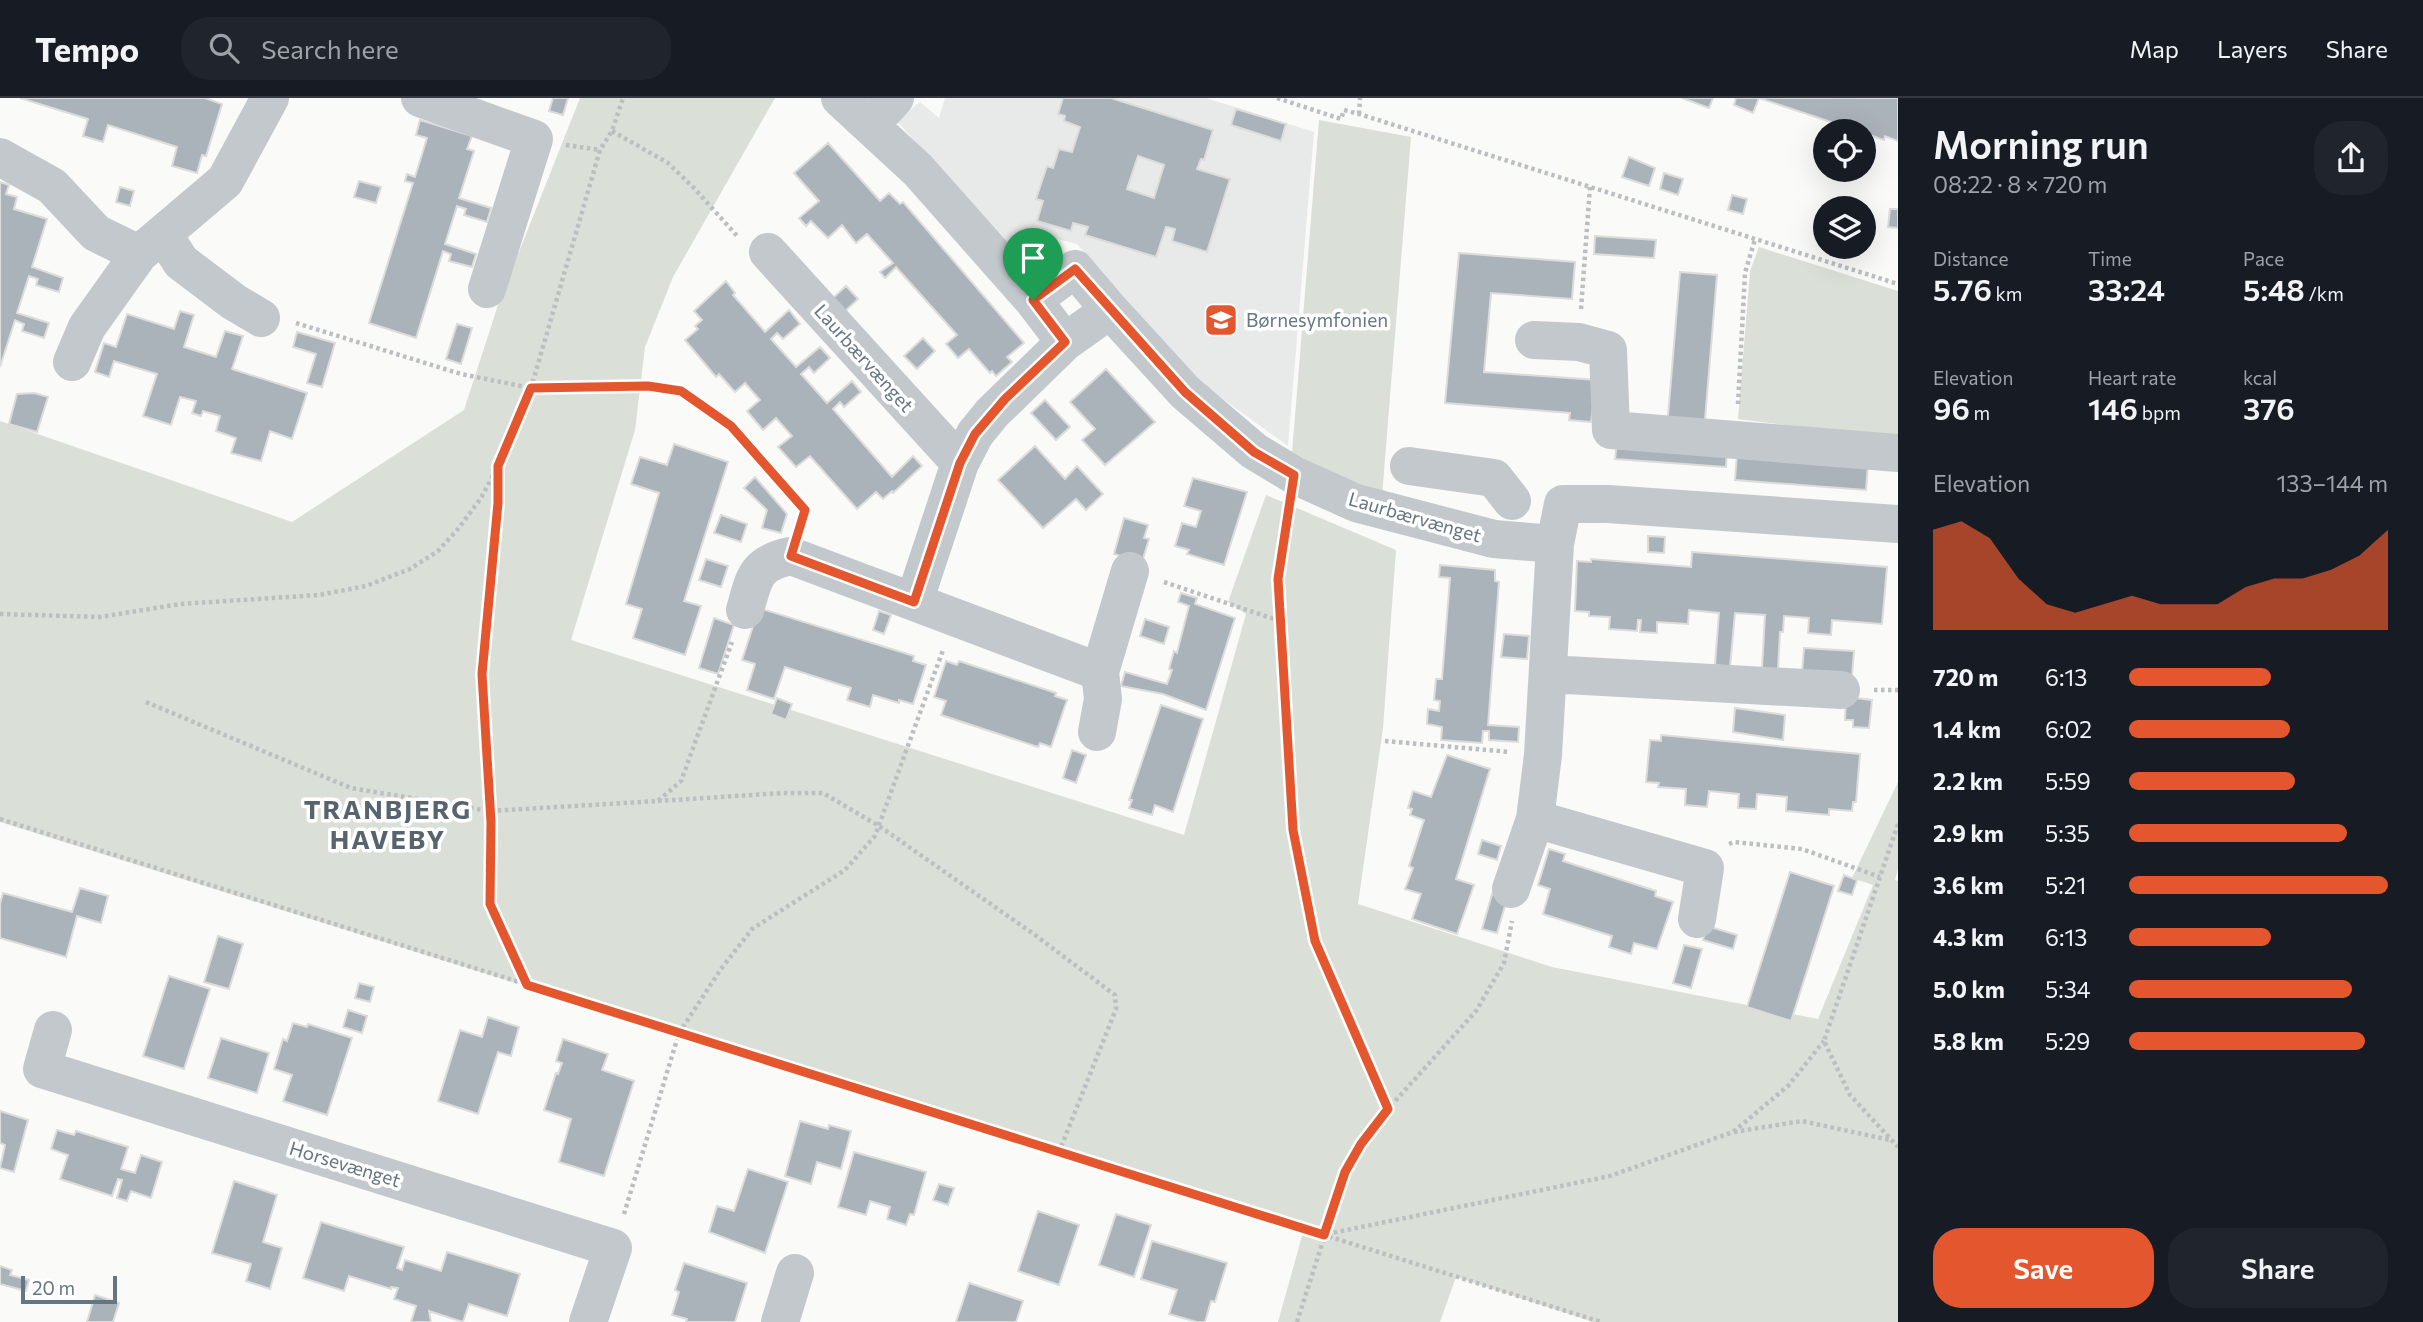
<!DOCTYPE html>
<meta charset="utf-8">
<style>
body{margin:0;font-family:Commissioner,sans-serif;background:#20242c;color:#f1f3f6;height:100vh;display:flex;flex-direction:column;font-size:26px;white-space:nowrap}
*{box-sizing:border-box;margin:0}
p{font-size:23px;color:#9ea1a6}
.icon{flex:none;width:38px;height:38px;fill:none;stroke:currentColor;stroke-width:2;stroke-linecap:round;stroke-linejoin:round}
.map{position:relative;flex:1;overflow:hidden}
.side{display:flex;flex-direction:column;background:#171b24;width:525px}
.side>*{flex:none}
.buttons{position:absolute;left:1813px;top:21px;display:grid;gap:14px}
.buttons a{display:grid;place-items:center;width:63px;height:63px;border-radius:50%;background:#171b24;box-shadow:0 7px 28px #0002;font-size:35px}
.scale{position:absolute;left:21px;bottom:18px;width:96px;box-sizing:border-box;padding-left:7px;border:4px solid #657683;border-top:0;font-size:19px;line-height:24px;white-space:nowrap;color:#657683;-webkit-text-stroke:5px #fff;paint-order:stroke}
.pin{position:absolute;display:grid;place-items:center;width:60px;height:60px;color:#fff;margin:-72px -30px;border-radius:50% 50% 50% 0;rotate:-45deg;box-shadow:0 0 7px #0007}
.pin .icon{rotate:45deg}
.round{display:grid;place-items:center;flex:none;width:74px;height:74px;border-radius:28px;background:#20242c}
.summary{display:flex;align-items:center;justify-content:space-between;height:119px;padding:0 35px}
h1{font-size:38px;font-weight:600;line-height:52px}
.metrics{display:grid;grid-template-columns:repeat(3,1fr);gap:10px;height:119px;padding:7px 35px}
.metrics div{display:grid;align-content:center}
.metrics b{font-size:30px;font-weight:600}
.metrics small{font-size:19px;font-weight:400}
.metrics p{font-size:19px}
.chart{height:196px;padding:14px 35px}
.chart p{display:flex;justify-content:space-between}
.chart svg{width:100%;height:126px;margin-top:7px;fill:#e4572e;opacity:.7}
.action{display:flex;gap:14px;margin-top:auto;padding:14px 35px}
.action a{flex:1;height:80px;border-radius:28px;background:#e4572e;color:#fff;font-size:28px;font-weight:600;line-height:80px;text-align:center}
.action a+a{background:#20242c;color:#f1f3f6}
ul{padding:0 35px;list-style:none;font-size:23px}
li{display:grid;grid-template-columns:112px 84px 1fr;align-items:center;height:52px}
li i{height:18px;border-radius:9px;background:#e4572e}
header{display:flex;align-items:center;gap:42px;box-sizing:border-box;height:98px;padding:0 35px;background:#171b24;border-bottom:2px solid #363941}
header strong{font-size:33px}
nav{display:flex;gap:38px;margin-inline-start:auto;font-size:24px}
.search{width:490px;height:63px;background:#20242c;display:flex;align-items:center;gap:18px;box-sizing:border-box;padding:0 24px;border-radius:28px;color:#9ea1a6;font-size:26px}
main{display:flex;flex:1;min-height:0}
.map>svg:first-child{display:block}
.built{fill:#e8e9e9}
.green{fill:#dadfd7}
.building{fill:#aab3b9;stroke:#dcdcda;stroke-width:2;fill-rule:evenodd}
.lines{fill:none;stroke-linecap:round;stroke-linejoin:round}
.path{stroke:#bbbfc2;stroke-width:4.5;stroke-dasharray:3.5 3.5;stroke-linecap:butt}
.minor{stroke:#c3c8cc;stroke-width:38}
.route-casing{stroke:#fff;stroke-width:14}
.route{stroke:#e4572e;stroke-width:9}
.labels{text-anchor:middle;stroke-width:7;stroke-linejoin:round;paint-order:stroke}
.poi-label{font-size:19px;fill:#657683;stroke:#fff;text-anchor:start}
.street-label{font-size:19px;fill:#657683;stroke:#fff}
.district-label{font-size:26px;font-weight:bold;letter-spacing:2px;fill:#57646e;stroke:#fff}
</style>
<header>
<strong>Tempo</strong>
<div class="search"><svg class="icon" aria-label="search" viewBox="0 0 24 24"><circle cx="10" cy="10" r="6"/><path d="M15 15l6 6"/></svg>Search here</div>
<nav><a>Map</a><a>Layers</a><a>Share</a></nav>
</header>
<main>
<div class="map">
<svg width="1898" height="1224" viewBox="0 0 1898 1224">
<rect width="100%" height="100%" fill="#fafaf8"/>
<path class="built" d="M945 0H1206L1314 34 1288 348 1198 283 1077 146 1057 141 1053 153 1019 160 897 23 920 4 939 20Z"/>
<path class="green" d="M580 0H775L673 179 645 249 635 332 571 542 1184 737 1246 516 1228 504 1266 397 1396 452 1383 630 1358 806 1552 869 1818 921 1873 787 1852 780 1898 684V771L1895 782 1898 783V1224H1594L1456 1179 1440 1224H1278L1304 1131 0 724V323L292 424 464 312 498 207Z
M1319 22 1411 39 1382 398 1292 355Z
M1759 149 1898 193V341L1738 321 1750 173Z"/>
<path class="building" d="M20 0H205L222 6 206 58 202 57 197 75 172 68 177 49 108 27 103 44 83 38 88 21Z
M553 0H568L563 17 549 13Z
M1063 0H1111L1213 32 1204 62 1201 61 1197 71 1230 81 1207 154 1172 143 1175 131 1166 129 1156 159 1085 137 1088 129 1073 125 1071 133 1037 123 1043 103 1036 101 1047 68 1053 70 1059 51 1072 54 1080 29 1064 23 1065 18 1058 16ZM1138 58 1164 67 1154 100 1127 91Z
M1682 0H1713L1709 10Z
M1736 0H1759L1753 15 1734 7Z
M1759 0H1898V43L1885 38 1884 42 1864 35V33H1858Z
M1236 11 1286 26 1281 43 1231 27Z
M420 22 472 38 467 51 474 53 459 100 491 110 487 124 464 117 466 111 457 108 445 146 476 156 472 169 449 163 451 156 443 153 416 240 369 225 413 85 405 83 407 76 415 79 427 40 416 37Z
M828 45 880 103 889 95 900 106 903 104 1024 245 1007 259 1012 264 996 278 992 273 990 275 969 251 958 260 946 246 957 237 896 169 885 180 880 174 893 165 867 136 856 145 842 127 828 140 811 123 806 128 799 120 819 103 794 75Z
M1629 59 1655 70 1649 88 1622 79Z
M1664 75 1683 81 1678 97 1660 91Z
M359 83 381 89 376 105 354 99Z
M0 84 9 87 6 96 17 99 14 111 47 121 32 169 63 180 59 194 36 187 38 181 29 178 17 215 49 225 44 240 22 233 24 226 15 222 0 269Z
M120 89 134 93 130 108 116 104Z
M1732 97 1747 101 1743 116 1728 112Z
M1890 111H1898V130L1888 129Z
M1595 138 1656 142 1654 160 1594 156Z
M1459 155 1575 164 1572 201 1491 195 1484 274 1597 282 1591 324 1569 322 1570 315 1445 305Z
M1680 174 1717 177 1704 333 1667 330Z
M726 183 735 195 733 197 765 234 789 212 800 226 783 241 777 235 771 241 796 269 820 249 830 260 814 275 809 269 801 276 827 305 852 283 861 294 844 309 840 304 833 311 892 379 913 358 922 368 893 395 892 393 883 401 876 394 857 411 810 358 796 369 778 349 792 338 776 320 763 332 747 313 760 302 745 285 735 294 719 276 716 279 685 242 698 231 695 228 702 222 694 213Z
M846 188 858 201 845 213 833 200Z
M180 213 194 217 184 249 216 259 225 233 243 238 232 271 307 295 292 341 270 333 261 363 231 355 236 340 216 333 220 318 203 313 201 318 192 315 196 303 180 299 171 327 143 318 157 276 114 263 109 279 95 274 104 245 116 249 127 216 174 231Z
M457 226 472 230 461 266 446 261Z
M297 234 335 245 322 289 307 285 316 256 293 249Z
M923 240 935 253 917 271 904 258Z
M1106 271 1155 324 1105 367 1082 342 1095 331 1070 304Z
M34 295 48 299 37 334 9 326 17 296Z
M1045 302 1070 329 1056 342 1031 315Z
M1617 344 1727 352 1726 369 1615 361Z
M674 346 728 364 684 503 701 508 685 557 633 540 642 511 626 506 659 395 631 386 640 359 667 367Z
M1035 348 1065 381 1077 368 1103 396 1086 412 1076 401 1043 430 998 382Z
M1737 356 1868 366 1866 392 1735 382Z
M755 379 787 416 781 435 762 430 767 412 744 390Z
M1193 380 1247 394 1224 467 1187 456 1189 452 1175 448 1182 425 1196 429 1201 413 1184 408Z
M721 417 747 426 741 444 714 435Z
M1124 420 1148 427 1144 440 1149 441 1142 464 1114 456Z
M1648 438 1665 439 1664 455 1648 454Z
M1692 454 1887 469 1882 526 1832 522 1831 537 1808 535 1809 520 1784 518 1783 534H1780L1778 571H1762L1765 517 1735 515 1730 569 1715 567 1719 515 1689 512 1688 526 1657 524V535L1640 534 1641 522H1638L1637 533 1609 531 1610 519 1589 518V514L1575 513 1577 463 1591 464V461L1691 469Z
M706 461 728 468 721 489 699 482Z
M1440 467 1495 472V483L1499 484 1488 627 1519 629 1518 644 1489 642V633H1483L1482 645 1441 642 1442 629 1427 626 1428 611 1439 613 1440 603 1434 602 1436 581H1442L1450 480 1439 479Z
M1181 495 1197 500 1195 506 1235 520 1206 612 1163 596 1121 588 1125 574 1167 586 1172 572 1169 571 1174 553 1177 555 1189 508 1178 504Z
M759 510 914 558 913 563 926 567 913 606 899 602V605L873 597 870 609 847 602 851 590 785 569 774 601 747 592 755 566 742 562Z
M879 513 891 517 884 536 873 532Z
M714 520 734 527 718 576 699 570Z
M1145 521 1169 529 1164 546 1140 538Z
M1504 536 1529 538 1527 561 1501 559Z
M1804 550 1854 553 1852 578 1802 574Z
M946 563 957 567 959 563 1056 595 1055 598 1067 602 1051 649 1040 645 1038 649 941 617 946 603 934 599Z
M1846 599 1872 602 1869 630 1853 629V622H1845Z
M777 600 792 606 786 622 771 616Z
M1161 607 1203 621 1173 714 1155 707 1152 717 1129 710 1132 702H1129Z
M1735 610 1785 617 1783 642 1733 634Z
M1661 637 1860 656 1856 704H1853L1852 713 1829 711V717L1786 713 1787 699 1757 696 1756 711 1738 710 1739 696 1709 693 1707 709 1685 707 1686 691 1658 689 1659 685 1646 684 1650 642 1661 643Z
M1072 652 1086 657 1076 685 1063 680Z
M1447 657 1490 671 1456 781 1474 787 1457 836 1412 821 1421 796 1405 791 1413 770 1409 768 1424 722 1410 717 1412 711 1408 710 1413 693 1431 699Z
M1482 742 1501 748 1497 762 1478 756Z
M1549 751 1565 756 1563 763 1656 793 1655 798 1673 804 1657 851 1634 845 1631 856 1609 849 1612 838 1543 816 1550 791 1538 787Z
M1790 774 1834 788 1791 923 1747 909Z
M1844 777 1857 782 1852 797 1838 793Z
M80 790 108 798 101 825 77 818 66 859 0 840V806L3 795 72 814Z
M1492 796 1507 801 1497 835 1482 831Z
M1707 828 1737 837 1733 851 1703 842Z
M218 838 243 846 229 891 204 884Z
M1684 847 1702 851 1691 890 1673 885Z
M169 878 210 891 184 971 143 958Z
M359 885 374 889 370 904 355 900Z
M348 912 367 918 362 935 343 929Z
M488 919 519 929 511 958 498 954 478 1016 438 1003 460 932 482 939Z
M293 925 307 929 308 926 352 940 327 1017 283 1003 292 977 274 971 283 941 287 943Z
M221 940 269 955 257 995 208 980Z
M563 941 608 956 602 972 634 983 604 1078 559 1064 571 1021 544 1012 556 975 558 976 562 965 556 963Z
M0 1013 28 1022 14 1074 0 1070 5 1047 0 1045Z
M800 1023 828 1031 829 1027 851 1033 841 1071 817 1064 811 1086 785 1078Z
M57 1032 74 1037 76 1033 128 1049 121 1071 135 1075 141 1057 162 1064 151 1100 131 1093 127 1103 117 1100 122 1082 118 1081 112 1098 60 1081 68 1057 51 1051Z
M854 1054 926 1074 914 1117 910 1116 906 1127 887 1121 890 1109 870 1103 866 1117 838 1109Z
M748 1071 788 1084 765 1155 709 1134 717 1108 734 1113Z
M234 1083 277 1097 263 1144 282 1150 270 1191 246 1183 251 1166 212 1155Z
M939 1086 954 1090 948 1107 933 1102Z
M1038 1113 1079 1127 1059 1187 1018 1173Z
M1116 1116 1151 1127 1134 1179 1099 1167Z
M321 1124 404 1149 397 1170 402 1172 405 1162 441 1173 447 1154 520 1176 507 1218 469 1206 463 1224 429 1213 431 1224H411L416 1208 394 1201 398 1190 391 1189V1191L349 1178 344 1193 303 1180Z
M1152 1143 1227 1165 1215 1204 1211 1203 1205 1224H1197L1169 1216 1177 1192 1141 1181Z
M684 1165 747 1185 735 1224H686L687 1221 672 1217 679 1194 675 1192Z
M0 1168 12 1172 10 1177 29 1182 26 1193 0 1186Z
M969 1185 1023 1203 1016 1224H956Z
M95 1197 119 1205 113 1224H87Z"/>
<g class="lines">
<path class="path" d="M1277 0 1341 21 1344 12 1359 16 1898 186
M1359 16 1360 0
M612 33 668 65 694 90 738 139
M566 47 600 52
M1581 211 1590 89
M296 225 461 276 531 290 648 288 681 293 731 328 805 412 800 426
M1738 306 1745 175 1755 141
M498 369V405L482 576 491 724 490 806 527 886
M1289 411 1277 481 1293 732 1315 843 1388 1011
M1164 484 1280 523
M0 516 100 519 180 506 319 497 366 488 410 471 438 453 458 431 481 400 498 368 531 290 600 52 612 33 623 0
M1874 592H1898
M146 604 351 690 490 713 658 703 681 683 732 544
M1385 643 1510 654
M658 703 783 695H823L879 728 1035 837 1115 897 1116 911 1059 1054
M0 721 1601 1224
M1898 726 1824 943 1850 997 1898 1049
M1729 746 1734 744 1802 751 1880 779
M1734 1034 1802 1023 1890 1042
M624 1116 679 935 721 871 752 831 845 772 875 738 943 552
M1327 1136 1610 1078 1733 1034 1788 988 1824 943
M1297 1224 1345 1074 1361 1047 1388 1011 1476 913 1504 865 1512 823"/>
<path class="minor" d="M420 0 534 41 487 191
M840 0 918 72 1033 202 1065 244 1110 212 1075 171 1033 202
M870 27 895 0
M0 59 52 88 96 135 139 156 87 229 72 264
M163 136 181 164 234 204 261 220
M768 154 960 365 975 336 992 315 1065 244
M139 156 225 83 270 0
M1110 212 1185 294 1254 353 1294 377 1356 405 1494 441 1555 446 1563 406H1608L1898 426
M1534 242 1579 244 1608 252 1611 332 1898 355
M1409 368 1494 380 1512 403
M914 504 1100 574 1103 601 1097 634
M745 512C754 480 755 465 791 458L914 504 960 365
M1100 574 1130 473
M1548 576 1841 592
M1535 721 1705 770 1697 821
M1511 791 1535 721 1543 657 1555 446
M53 932 42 971 613 1150 588 1224
M780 1224 795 1175"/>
</g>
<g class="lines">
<defs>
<path id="route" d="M1075 171 1185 294 1254 354 1294 377 1278 481 1293 732 1315 843 1388 1011 1361 1046 1345 1074 1324 1137 527 887 490 806 491 724 482 576 498 405V368L531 290 648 288 681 293 731 328 805 412 791 458 914 504 960 365 975 336 1005 301 1065 244 1033 202Z"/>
</defs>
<use href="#route" class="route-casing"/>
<use href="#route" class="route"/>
</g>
<defs>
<symbol id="school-square" viewBox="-11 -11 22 22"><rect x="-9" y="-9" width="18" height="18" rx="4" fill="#e4572e" stroke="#fff"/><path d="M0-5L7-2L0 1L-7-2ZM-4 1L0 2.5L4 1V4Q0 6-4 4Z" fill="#fff"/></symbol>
</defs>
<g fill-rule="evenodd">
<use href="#school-square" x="1202" y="203" width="38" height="38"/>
</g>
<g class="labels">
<g class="poi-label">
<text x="1246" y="229">Børnesymfonien</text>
</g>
<g class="street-label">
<text transform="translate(864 260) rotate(48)" y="7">Laurbærvænget</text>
<text transform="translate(1415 419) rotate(16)" y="7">Laurbærvænget</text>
<text transform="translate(345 1066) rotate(17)" y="7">Horsevænget</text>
</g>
<g class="district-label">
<text x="388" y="721">TRANBJERG<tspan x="388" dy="30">HAVEBY</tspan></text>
</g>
</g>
</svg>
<div class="buttons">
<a><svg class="icon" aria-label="locate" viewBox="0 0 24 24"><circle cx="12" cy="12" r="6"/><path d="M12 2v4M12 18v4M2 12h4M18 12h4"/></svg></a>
<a><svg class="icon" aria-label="layers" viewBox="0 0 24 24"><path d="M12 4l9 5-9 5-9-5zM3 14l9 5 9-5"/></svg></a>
</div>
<div class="scale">20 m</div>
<div class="pin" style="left:1033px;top:202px;background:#1e9e55"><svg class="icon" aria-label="arrive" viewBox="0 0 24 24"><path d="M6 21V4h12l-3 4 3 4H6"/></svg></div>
</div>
<section class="side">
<div class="summary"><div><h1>Morning run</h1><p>08:22 · 8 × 720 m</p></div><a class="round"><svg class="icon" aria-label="share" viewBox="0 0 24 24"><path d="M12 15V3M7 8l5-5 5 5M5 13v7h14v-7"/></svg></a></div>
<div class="metrics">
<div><p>Distance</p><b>5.76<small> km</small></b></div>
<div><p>Time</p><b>33:24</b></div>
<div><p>Pace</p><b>5:48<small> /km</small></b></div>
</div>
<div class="metrics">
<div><p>Elevation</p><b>96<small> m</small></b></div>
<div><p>Heart rate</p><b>146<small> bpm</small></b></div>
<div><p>kcal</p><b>376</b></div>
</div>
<div class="chart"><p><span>Elevation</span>133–144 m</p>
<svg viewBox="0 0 160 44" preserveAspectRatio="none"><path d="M0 44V9L10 6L20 12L30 26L40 35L50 38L60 35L70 32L80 35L90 35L100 35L110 29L120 26L130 26L140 23L150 18L160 9V44z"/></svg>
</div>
<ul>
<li><b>720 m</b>6:13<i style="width:55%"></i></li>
<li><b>1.4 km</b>6:02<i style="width:62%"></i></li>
<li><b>2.2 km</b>5:59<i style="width:64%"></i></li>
<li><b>2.9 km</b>5:35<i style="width:84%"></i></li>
<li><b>3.6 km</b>5:21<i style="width:100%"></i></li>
<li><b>4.3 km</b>6:13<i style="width:55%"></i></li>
<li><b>5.0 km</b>5:34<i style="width:86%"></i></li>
<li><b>5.8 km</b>5:29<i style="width:91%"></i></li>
</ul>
<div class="action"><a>Save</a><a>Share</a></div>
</section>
</main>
